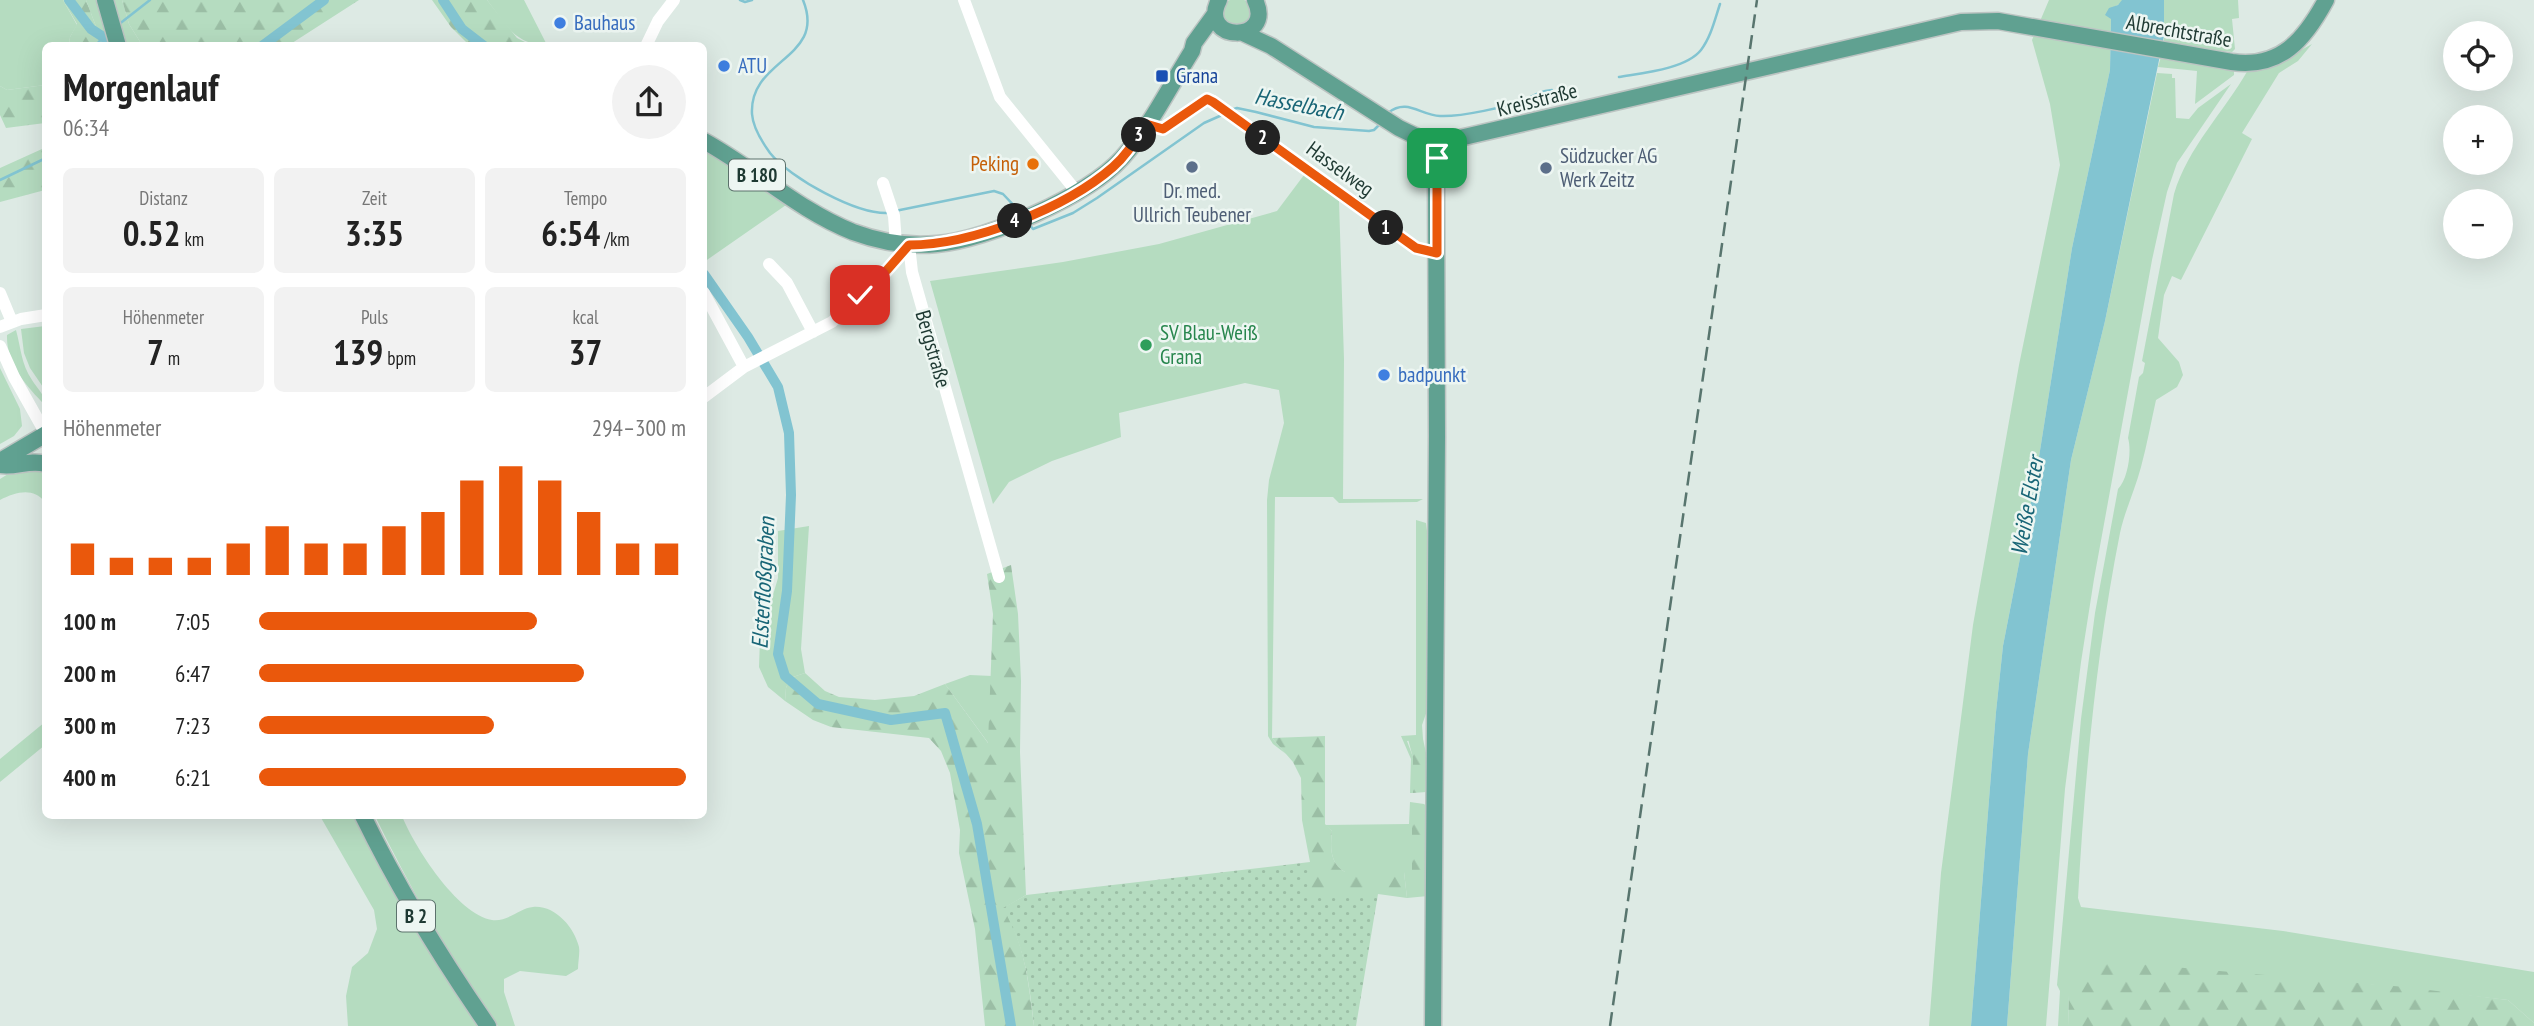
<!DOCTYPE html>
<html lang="de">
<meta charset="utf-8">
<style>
body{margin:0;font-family:"PT Sans Narrow",sans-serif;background:#f2f2f2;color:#222;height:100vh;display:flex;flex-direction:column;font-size:26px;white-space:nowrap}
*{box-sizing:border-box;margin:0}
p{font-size:23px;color:#767676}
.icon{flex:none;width:38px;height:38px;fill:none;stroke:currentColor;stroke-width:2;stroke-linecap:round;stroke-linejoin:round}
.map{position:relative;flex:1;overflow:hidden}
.side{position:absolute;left:42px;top:42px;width:665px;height:777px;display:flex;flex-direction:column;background:#fff;border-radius:10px;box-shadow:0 7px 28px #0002}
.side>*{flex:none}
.controls{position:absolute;left:2443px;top:21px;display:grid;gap:14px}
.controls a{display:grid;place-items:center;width:70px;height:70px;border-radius:50%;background:#fff;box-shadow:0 7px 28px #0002;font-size:35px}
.pin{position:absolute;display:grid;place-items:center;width:60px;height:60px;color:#fff;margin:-30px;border-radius:14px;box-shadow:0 4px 10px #0006}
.km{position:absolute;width:35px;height:35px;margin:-18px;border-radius:50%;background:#222;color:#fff;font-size:19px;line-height:35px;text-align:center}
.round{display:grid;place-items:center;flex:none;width:74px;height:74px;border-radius:37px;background:#f2f2f2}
.head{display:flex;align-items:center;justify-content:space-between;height:119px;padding:0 21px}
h1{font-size:38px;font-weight:700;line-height:52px}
.figures{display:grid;grid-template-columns:repeat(3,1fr);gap:10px;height:119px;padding:7px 21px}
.figures div{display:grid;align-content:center;border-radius:10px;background:#f2f2f2;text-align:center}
.figures b{font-size:35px;font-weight:700}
.figures small{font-size:19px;font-weight:400}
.figures p{font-size:19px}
.chart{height:196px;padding:14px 21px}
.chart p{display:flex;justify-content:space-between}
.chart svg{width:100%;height:126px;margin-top:7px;stroke:#ea580c;stroke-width:6}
ul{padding:0 21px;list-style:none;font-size:23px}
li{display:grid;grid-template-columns:112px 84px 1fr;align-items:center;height:52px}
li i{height:18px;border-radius:9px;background:#ea580c}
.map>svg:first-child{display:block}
.grass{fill:#b5dcc0}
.forest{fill:url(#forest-firs)}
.park{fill:url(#park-dots)}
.water{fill:#82c4d1}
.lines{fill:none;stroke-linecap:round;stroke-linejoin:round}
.stream{stroke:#82c4d1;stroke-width:2.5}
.canal{stroke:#82c4d1;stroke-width:10}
.major-casing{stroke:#bcc4c2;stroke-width:19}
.minor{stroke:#fff;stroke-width:12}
.major{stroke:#60a191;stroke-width:16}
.rail{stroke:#58756e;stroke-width:2.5;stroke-dasharray:14 7;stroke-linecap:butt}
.route-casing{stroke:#fff;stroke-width:14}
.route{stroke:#ea580c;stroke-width:9}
.shop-dot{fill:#3f7fe0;stroke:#edf6f2;stroke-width:2.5}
.transit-dot{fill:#1a4fb4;stroke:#edf6f2;stroke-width:2.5}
.food-dot{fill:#e8710a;stroke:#edf6f2;stroke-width:2.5}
.service-dot{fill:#5c6f8a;stroke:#edf6f2;stroke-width:2.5}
.leisure-dot{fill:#2e9e5b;stroke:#edf6f2;stroke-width:2.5}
.labels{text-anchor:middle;stroke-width:5;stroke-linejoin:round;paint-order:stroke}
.shield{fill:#edf6f2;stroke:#5c726c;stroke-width:2}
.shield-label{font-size:19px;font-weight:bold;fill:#1e3932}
.shop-label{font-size:21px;fill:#366cbe;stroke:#edf6f2;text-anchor:start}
.street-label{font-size:21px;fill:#1e3932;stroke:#edf6f2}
.transit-label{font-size:21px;fill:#164399;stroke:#edf6f2;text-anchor:start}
.service-label{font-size:21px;fill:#4e5e75;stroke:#edf6f2;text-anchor:start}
.food-label{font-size:21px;fill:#c56008;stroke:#edf6f2;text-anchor:end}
.leisure-label{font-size:21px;fill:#27864d;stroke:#edf6f2;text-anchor:start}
.water-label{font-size:23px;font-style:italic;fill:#186576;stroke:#edf6f2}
</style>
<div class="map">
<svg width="2534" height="1026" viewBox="0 0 2534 1026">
<defs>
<pattern id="forest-firs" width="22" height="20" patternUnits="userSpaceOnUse" patternTransform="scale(1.75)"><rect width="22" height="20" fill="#b5dcc0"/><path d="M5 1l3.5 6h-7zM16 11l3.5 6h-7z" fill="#9bbea5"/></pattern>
<pattern id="park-dots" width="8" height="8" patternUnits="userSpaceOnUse" patternTransform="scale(1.75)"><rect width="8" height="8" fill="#b5dcc0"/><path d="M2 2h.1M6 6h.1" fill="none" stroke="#9bbea5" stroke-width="1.8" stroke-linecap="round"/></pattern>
</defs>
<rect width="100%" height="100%" fill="#ddeae4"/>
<path class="grass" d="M1223 12a14 14 0 1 1 28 0a14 14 0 1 1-28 0Z
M0 0H63L77 25 70 37 69 45 46 46 45 85 7 90 0 86Z
M86 0H122L129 24 142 45H103Z
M487 0H524L547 45C514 45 506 24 487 0Z
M2049 0H2122L2123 2 2114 7 2111 18 2110 70 2072 248 2036 476 2003 646 1996 712 1971 1026H1929L1941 873 1973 625 2019 365 2060 165 2050 104 2032 40Z
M2164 0H2238L2239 18 2232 19 2235 49 2232 52 2223 51 2222 54 2164 44Z
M2312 44 2298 61 2279 73 2242 133 2252 139 2181 280 2172 276 2164 295 2158 338 2179 362 2183 375 2177 387 2156 400C2151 422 2147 445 2141 467 2135 490 2125 510 2120 533 2096 654 2085 775 2078 898L2081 907 2283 931 2534 972V1023L2508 1000 2366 984 2069 996 2068 1026H2058L2060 991 2057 985 2081 719 2095 613 2118 489C2128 479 2132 451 2128 438L2139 377 2143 373 2145 363 2142 361 2174 194C2188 147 2224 112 2248 70L2274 65Z
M2162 53 2200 65 2204 61 2234 69V75L2195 104 2197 71 2158 67Z
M2157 73 2172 74V78H2175L2176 118 2189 119 2198 108 2231 84 2177 163 2167 192 2152 260 2094 579 2081 662 2065 789 2046 1026H2007L2028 754 2071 460 2105 321Z
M704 149 744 174 786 205 704 262Z
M1304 175 1339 201 1344 359 1343 499H1423L1417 502 1339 503 1333 497H1275L1272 738 1286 754 1273 744 1268 736 1267 500 1269 480 1284 423 1279 390 1245 383 1119 413 1121 437 1052 461 1009 482 993 504 930 281 1063 262 1159 244 1277 211Z
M45 326H46L45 390 30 368 24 353 21 329Z
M16 330C21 348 21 364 32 380 38 390 45 394 45 405 26 386 6 363 7 335Z
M0 368 20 409 22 426 14 436 0 444Z
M37 469 45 472V502C33 487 16 492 0 500V479L13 471Z
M1416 520 1426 523 1427 531 1428 708 1422 725 1423 739 1407 741 1413 757V793H1410L1411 759 1401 736 1416 735Z
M809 526 801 649 805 673 790 678 786 688 785 701 768 687 759 667 760 639 778 578V531Z
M970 675 992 676 989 744 945 684Z
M45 722V745L0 782V759Z
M1410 802 1424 804 1428 807V896L1407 898 1404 872H1345C1330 864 1330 847 1332 831L1325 825 1409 824Z
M320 816H357L479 1026H348L346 996 352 967 368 953 377 929 374 910Z
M375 816H402C414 846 457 914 492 920 508 922 520 908 533 907 555 905 574 927 579 947 580 953 578 962 578 969L566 976 520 971 504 979V992L515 1026H498C450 958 411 890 375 816Z"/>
<path class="forest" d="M63 0H86L103 45H69L70 37 77 24Z
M122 0H359L289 45H142L129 24Z
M432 0H487L517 38 531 45H469L451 27Z
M45 85V123L6 128 0 115V86L7 90Z
M45 141V190L0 202V168L42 149Z
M1011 565 1018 614 1021 681 1020 752 1026 895 1004 908C1026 950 1028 980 1034 1026H985L975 929 959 853 960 830 950 773 941 751 929 738 831 727 813 720 785 701 786 688 790 678 805 673 825 691 839 697 875 700 914 696 945 684 988 743 993 614 987 574Z
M1325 736V824L1332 831C1330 847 1330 864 1345 872H1404L1407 898 1378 894H1310V862L1302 820 1301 778 1293 762 1272 738Z
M1408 739H1423L1428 762 1426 792 1413 793V758Z
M1412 805 1424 808 1426 814V879L1421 884 1416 883 1412 875Z
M2093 960 2405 987 2508 1000 2534 1023V1026H2068L2069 996Z"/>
<path class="park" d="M1310 862V894H1378L1356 1026H1034C1029 981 1025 948 1003 908L1026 895Z"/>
<path class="water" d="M2122 0H2164V36L2105 321 2071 460 2028 754 2007 1026H1971L1996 712 2003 646 2036 476 2072 248 2110 70 2111 19 2105 15 2109 8 2118 5Z"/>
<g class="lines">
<path class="stream" d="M740 0 745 2 752 0
M803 0C827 59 749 58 752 114 753 128 762 142 770 153 790 178 857 215 889 213
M118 25 150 0
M95 46 107 33
M1619 77C1642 73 1686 69 1701 50 1711 37 1715 19 1720 4
M1231 110 1237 108 1256 112 1314 127 1369 131 1374 130 1380 124
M1388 113C1407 98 1420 115 1440 116 1460 117 1508 107 1527 99 1536 94 1542 91 1552 90
M0 180 46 158
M895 211 994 191 1003 194 1021 213
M1029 224 1033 229 1073 213 1097 198 1204 123 1222 115"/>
<path class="canal" d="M69 0 91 29 117 46
M443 0 462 29 484 46
M262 46 324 0
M704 274 748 337 778 387 789 433 791 495 787 591 778 654 785 676 818 704 891 720 945 713 977 824 1011 1026"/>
<defs>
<path id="major" d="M105 0 118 46
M1219 0C1197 43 1276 44 1255 0
M1243 33 1271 46 1399 128 1428 142 1438 143 1961 22 1998 21 2232 62C2281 69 2305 39 2326 0
M704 141C755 169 798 210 853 232 880 242 908 247 937 244 987 240 1088 196 1122 158 1150 127 1170 86 1192 51L1194 43 1215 14
M0 461 46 434
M0 465C16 468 29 459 46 464
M363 816C399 890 441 958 488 1026
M1433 1026 1437 436 1436 171 1438 143"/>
</defs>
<use href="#major" class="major-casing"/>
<path class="minor" d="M964 0 1000 97 1076 191
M646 46 658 21 674 0
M1146 124 1161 129 1207 99 1213 101 1416 248 1437 253
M883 183 894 216 896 244
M909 245 912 272 999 577
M769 264 787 283 813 332
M0 293 12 322
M704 293 744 367
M0 327 21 319 46 315
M0 346 14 377 46 434
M704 397 744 367 832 322 887 270 909 245"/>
<use href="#major" class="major"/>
<path class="rail" d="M1610 1026 1757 0"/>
</g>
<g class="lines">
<defs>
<path id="route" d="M860 295 887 270 909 245C972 245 1066 208 1113 167 1127 155 1136 139 1146 124L1163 129 1207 99 1213 102 1416 248 1437 253V158"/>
</defs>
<use href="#route" class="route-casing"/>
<use href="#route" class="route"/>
</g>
<g class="shop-dot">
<circle cx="560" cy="23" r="7"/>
<circle cx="724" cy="66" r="7"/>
<circle cx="1384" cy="375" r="7"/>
</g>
<rect class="transit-dot" x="1155" y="69" width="14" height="14" rx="3.5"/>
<circle class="food-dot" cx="1033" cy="164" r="7"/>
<g class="service-dot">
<circle cx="1192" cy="167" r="7"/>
<circle cx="1546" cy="168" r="7"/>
</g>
<circle class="leisure-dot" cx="1146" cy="345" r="7"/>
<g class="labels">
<g class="shield">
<rect x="729" y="159.5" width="56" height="31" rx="5"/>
<rect x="397" y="900.5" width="38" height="31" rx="5"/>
</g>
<g class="shield-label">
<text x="757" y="182">B 180</text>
<text x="416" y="923">B 2</text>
</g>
<g class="shop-label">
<text x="574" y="30">Bauhaus</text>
<text x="738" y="73">ATU</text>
<text x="1398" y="382">badpunkt</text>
</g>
<g class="street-label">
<text transform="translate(2179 31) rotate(10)" y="7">Albrechtstraße</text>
<text transform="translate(1537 100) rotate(-14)" y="7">Kreisstraße</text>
<text transform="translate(1340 169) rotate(36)" y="7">Hasselweg</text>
<text transform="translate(933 349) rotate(74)" y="7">Bergstraße</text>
</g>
<g class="transit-label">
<text x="1176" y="83">Grana</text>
</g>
<g class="service-label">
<text x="1560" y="163">Südzucker AG<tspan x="1560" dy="24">Werk Zeitz</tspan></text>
<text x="1192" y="198" text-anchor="middle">Dr. med.<tspan x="1192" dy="24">Ullrich Teubener</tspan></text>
</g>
<g class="food-label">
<text x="1019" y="171">Peking</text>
</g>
<g class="leisure-label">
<text x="1160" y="340">SV Blau-Weiß<tspan x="1160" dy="24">Grana</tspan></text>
</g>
<g class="water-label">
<text transform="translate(1299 104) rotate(11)" y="8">Hasselbach</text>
<text transform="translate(2027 506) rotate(-80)" y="8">Weiße Elster</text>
<text transform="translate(763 583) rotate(-87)" y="8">Elsterfloßgraben</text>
</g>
</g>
</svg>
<div class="controls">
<a><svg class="icon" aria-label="locate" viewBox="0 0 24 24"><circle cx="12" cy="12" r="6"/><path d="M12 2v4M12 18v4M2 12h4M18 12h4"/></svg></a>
<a>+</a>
<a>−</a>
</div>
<div class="pin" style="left:1437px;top:158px;background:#1e9e55"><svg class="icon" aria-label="arrive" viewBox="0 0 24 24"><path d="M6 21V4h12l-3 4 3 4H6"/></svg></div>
<div class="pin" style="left:860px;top:295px;background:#d93025"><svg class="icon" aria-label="check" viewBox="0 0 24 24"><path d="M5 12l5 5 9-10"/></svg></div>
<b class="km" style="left:1386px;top:228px">1</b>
<b class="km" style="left:1263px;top:138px">2</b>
<b class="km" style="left:1139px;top:135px">3</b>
<b class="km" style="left:1015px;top:221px">4</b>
<section class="side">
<div class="head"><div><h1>Morgenlauf</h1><p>06:34</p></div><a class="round"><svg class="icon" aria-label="share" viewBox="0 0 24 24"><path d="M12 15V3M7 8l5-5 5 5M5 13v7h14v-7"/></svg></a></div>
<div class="figures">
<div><p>Distanz</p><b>0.52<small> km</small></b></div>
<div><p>Zeit</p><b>3:35</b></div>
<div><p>Tempo</p><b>6:54<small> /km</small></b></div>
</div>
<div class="figures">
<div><p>Höhenmeter</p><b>7<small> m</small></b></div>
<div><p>Puls</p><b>139<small> bpm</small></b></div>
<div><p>kcal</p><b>37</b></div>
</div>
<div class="chart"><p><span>Höhenmeter</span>294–300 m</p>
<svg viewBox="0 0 160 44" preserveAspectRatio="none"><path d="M5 44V33M15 44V38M25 44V38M35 44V38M45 44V33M55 44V27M65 44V33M75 44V33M85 44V27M95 44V22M105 44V11M115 44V6M125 44V11M135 44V22M145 44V33M155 44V33"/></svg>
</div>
<ul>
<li><b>100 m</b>7:05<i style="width:65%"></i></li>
<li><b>200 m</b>6:47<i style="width:76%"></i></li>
<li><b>300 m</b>7:23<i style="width:55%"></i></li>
<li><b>400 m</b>6:21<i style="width:100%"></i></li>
</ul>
</section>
</div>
